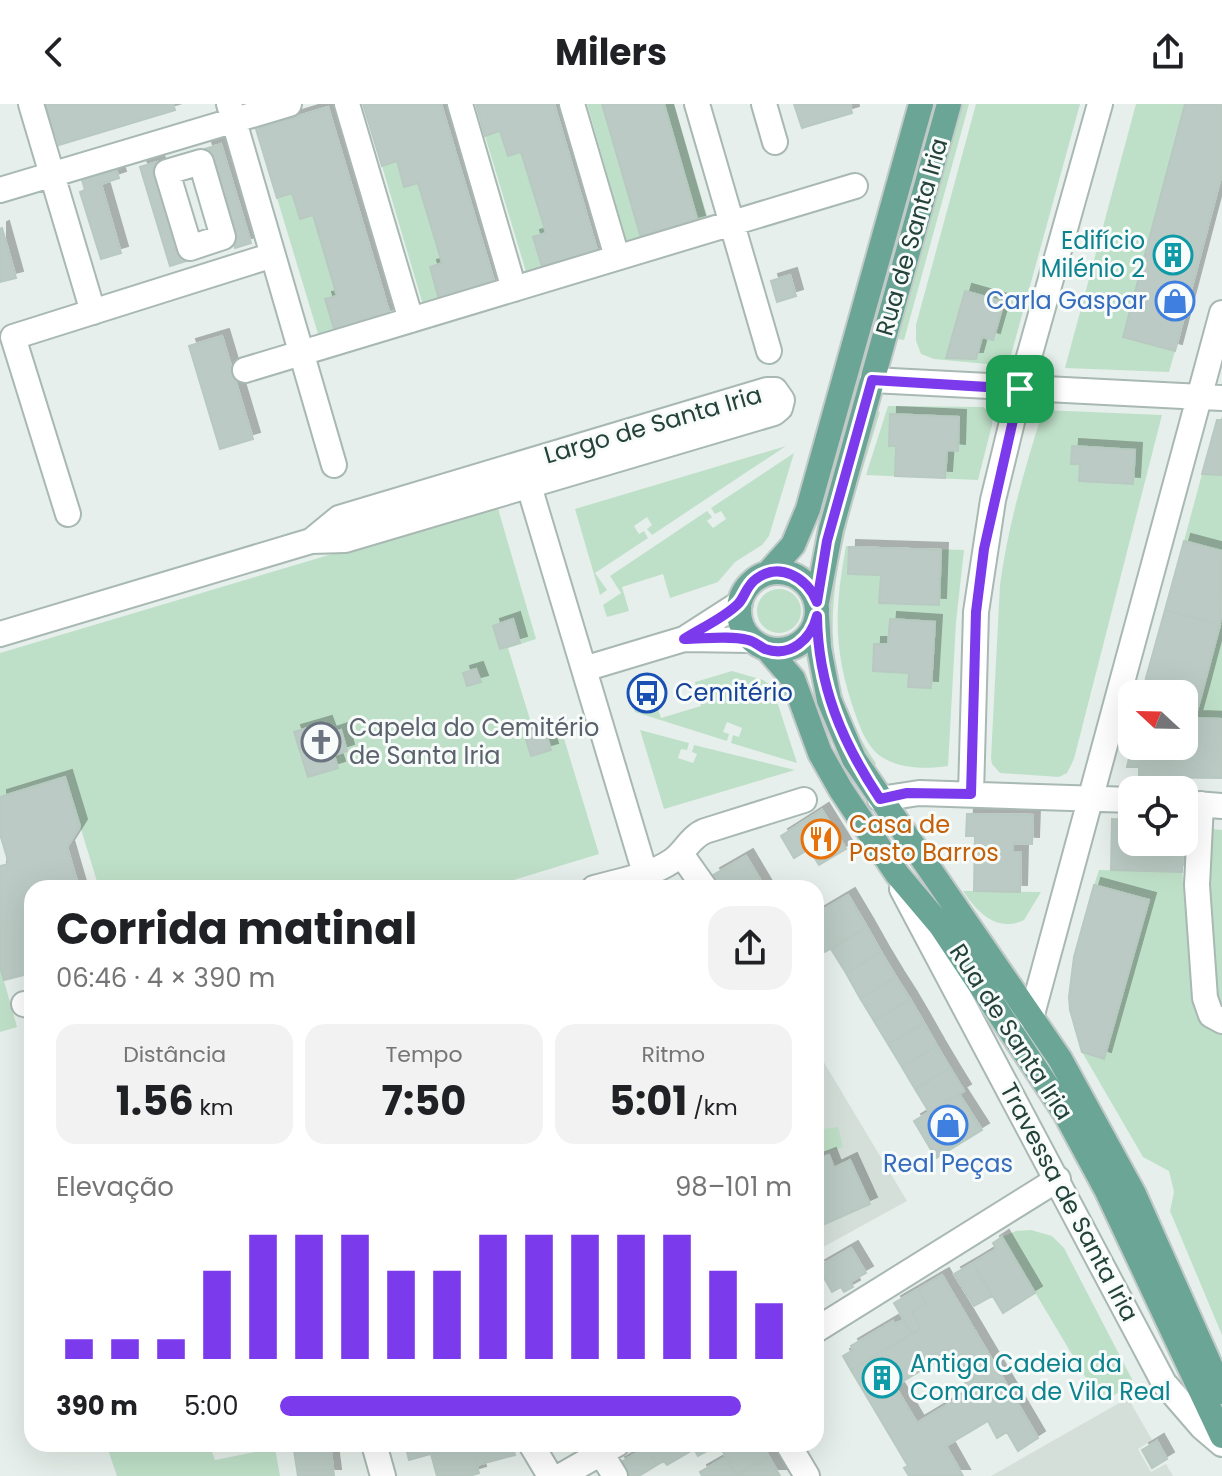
<!DOCTYPE html>
<html lang="pt">
<meta charset="utf-8">
<style>
body{margin:0;font-family:Poppins,sans-serif;background:#f2f2f2;color:#202124;height:100vh;display:flex;flex-direction:column;font-size:30px;white-space:nowrap}
*{box-sizing:border-box;margin:0}
p{font-size:26px;color:#757577}
.icon{flex:none;width:44px;height:44px;fill:none;stroke:currentColor;stroke-width:2;stroke-linecap:round;stroke-linejoin:round}
.map{position:relative;flex:1;overflow:hidden}
.side{position:absolute;left:24px;top:776px;width:800px;height:572px;display:flex;flex-direction:column;background:#fff;border-radius:24px;box-shadow:0 8px 32px #0002}
.side>*{flex:none}
.needle{width:52px;rotate:292deg}
.fabs{position:absolute;left:1118px;top:576px;display:grid;gap:16px}
.fabs a{display:grid;place-items:center;width:80px;height:80px;border-radius:16px;background:#fff;box-shadow:0 8px 32px #0002;font-size:40px}
.pin{position:absolute;display:grid;place-items:center;width:68px;height:68px;color:#fff;margin:-34px;border-radius:16px;box-shadow:0 4px 12px #0006}
.round{display:grid;place-items:center;flex:none;width:84px;height:84px;border-radius:24px;background:#f2f2f2}
.summary{display:flex;align-items:center;justify-content:space-between;height:136px;padding:0 32px}
h1{font-size:44px;font-weight:700;line-height:60px}
.figures{display:grid;grid-template-columns:repeat(3,1fr);gap:12px;height:136px;padding:8px 32px}
.figures div{display:grid;align-content:center;border-radius:20px;background:#f2f2f2;text-align:center}
.figures b{font-size:40px;font-weight:700}
.figures small{font-size:22px;font-weight:400}
.figures p{font-size:22px}
.chart{height:224px;padding:16px 32px}
.chart p{display:flex;justify-content:space-between}
.chart svg{width:100%;height:144px;margin-top:8px;stroke:#7c3aed;stroke-width:6}
ul{padding:0 32px;list-style:none;font-size:26px}
li{display:grid;grid-template-columns:128px 96px 1fr;align-items:center;height:60px}
li i{height:20px;border-radius:10px;background:#7c3aed}
header{display:flex;justify-content:space-between;align-items:center;height:104px;padding:0 32px;background:#fff;font-size:36px;font-weight:700}
.map>svg:first-child{display:block}
.built{fill:#d4dfda}
.green{fill:#bfe0c8}
.building{fill:#bbcac4;stroke:#b8c9c2;stroke-width:2;fill-rule:evenodd;filter:url(#shadow)}
.lines{fill:none;stroke-linecap:round;stroke-linejoin:round}
.minor-casing{stroke:#a8b8b2;stroke-width:28}
.major-casing{stroke:#c2cac8;stroke-width:28}
.minor{stroke:#fff;stroke-width:24}
.major{stroke:#6aa596;stroke-width:24}
.route-casing{stroke:#fff;stroke-width:16}
.route{stroke:#7c3aed;stroke-width:10}
.labels{text-anchor:middle;stroke-width:6;stroke-linejoin:round;paint-order:stroke}
.street-label{font-size:24px;fill:#24423a;stroke:#f7fbf9}
.culture-label{font-size:24px;fill:#0d838f;stroke:#f7fbf9;text-anchor:end}
.shop-label{font-size:24px;fill:#366cbe;stroke:#f7fbf9;text-anchor:end}
.transit-label{font-size:24px;fill:#164399;stroke:#f7fbf9;text-anchor:start}
.worship-label{font-size:24px;fill:#5b616d;stroke:#f7fbf9;text-anchor:start}
.food-label{font-size:24px;fill:#c56008;stroke:#f7fbf9;text-anchor:start}
</style>
<header><svg class="icon" aria-label="back" viewBox="0 0 24 24"><path d="M15 5l-7 7 7 7"/></svg>Milers<svg class="icon" aria-label="share" viewBox="0 0 24 24"><path d="M12 15V3M7 8l5-5 5 5M5 13v7h14v-7"/></svg></header>
<div class="map">
<svg width="1222" height="1372" viewBox="0 0 1222 1372">
<defs>
<filter id="shadow"><feDropShadow dx="7" dy="-7" stdDeviation="0" flood-color="#0004"/></filter>
</defs>
<rect width="100%" height="100%" fill="#e6efeb"/>
<path class="built" d="M816 945 907 1097 816 1147Z
M1128 1294 1152 1336 1138 1345 1151 1368 1166 1360 1173 1372H991Z"/>
<path class="green" d="M587 0H602L641 134 627 139Z
M664 0H674L708 115 698 118Z
M963 0H969L904 236 898 235Z
M976 0H1080L1008 262 934 255 921 250 916 237V221Z
M1136 0H1185L1123 233 1175 247 1169 268 1065 264Z
M500 27 508 52 521 48 546 129 534 133 543 166 527 171 485 32Z
M397 57 404 82 418 79 442 159 430 164 439 196 423 201 382 62Z
M292 89 300 114 313 111 337 192 325 195 335 228 319 233 277 94Z
M888 302 983 303 993 310 992 321 978 376 866 371Z
M874 306 880 308C845 427 796 545 876 659L874 665C837 609 821 539 831 472 833 454 840 436 844 418 854 381 864 343 874 306Z
M1043 306 1162 311 1074 655 1067 669 1059 673 1000 669 992 660 991 654 1000 481C1008 421 1025 364 1043 306Z
M786 342 652 431 647 425 652 421 647 413 634 422 639 430 644 427 648 434 595 469 607 486 600 491 575 405Z
M794 349 769 432 762 441 735 458 718 478 670 494 663 470 622 483 629 507 607 513 603 501 621 489 610 472 707 407 712 413 707 417 713 424 726 415 721 407 715 410 711 404Z
M1202 370 1222 371V447L1184 437Z
M497 401 536 535 508 544 533 625 559 618 599 750 488 784H99L65 673 0 693V549Z
M846 442 964 446 956 518 948 662C929 665 905 665 887 656 870 648 862 629 856 612 833 548 834 508 846 442Z
M757 507a22 22 0 1 1 44 0a22 22 0 1 1-44 0Z
M1222 514V615L1195 614Z
M732 567 763 576 772 582 797 659 731 639 733 631 739 633 742 624 727 618 723 628 729 630 727 637 635 608 632 597 653 591 661 614 701 602 695 578Z
M640 626 689 639 687 646 681 645 678 654 693 659 697 650 692 648 694 641 795 666 664 705Z
M1208 725 1222 726V902H1218L1204 796Z
M1099 766 1182 768 1203 906 1222 927V1231L1170 1107 1174 1088 1169 1067 1143 1053 1082 948 1103 955 1149 796 1094 781Z
M963 787H974L1041 788 1024 816C997 829 977 808 963 787Z
M0 863 17 923 0 928Z
M838 1023 843 1043 816 1051V1026Z
M1031 1126 1052 1132 1064 1144 1134 1279 1101 1299 1002 1133 1016 1127Z
M106 1340H209L215 1356 275 1344 280 1372H117Z"/>
<path class="building" d="M34 0H173L175 6 59 41 55 28 43 32Z
M363 0H441L495 180 439 196 430 163 442 159 418 79 404 83 397 57 382 62Z
M476 0H554L598 149 543 166 533 133 546 129 521 48 508 52 500 27 485 32Z
M602 0H664L698 118 641 134Z
M794 0H850L852 9 802 24Z
M1185 0H1222V69L1175 247 1123 233Z
M328 3 390 211 335 228 325 195 337 192 313 111 300 115 292 89 277 94 256 25Z
M221 40 251 139 235 144 205 45Z
M157 58 186 157 170 162 140 63Z
M114 59 119 74 101 80 121 149 101 155 80 88 85 86 80 69Z
M2 124 16 174 0 178V125Z
M790 171 796 192 777 198 771 177Z
M965 187 1004 198 993 236 982 233 976 255 946 254Z
M222 232 253 335 220 345 189 242Z
M890 310 959 313 958 347 947 346 945 374 895 372 896 342H889Z
M1217 316H1222V371L1202 370Z
M1072 342 1135 346 1133 380 1079 377 1080 360H1071Z
M1184 437 1222 447 1220 521 1165 506Z
M849 443 941 446 939 501 879 499 881 471 848 470Z
M1165 506 1220 521 1202 589 1146 574Z
M513 515 520 539 500 545 493 522Z
M890 515 935 518 931 584 908 583 909 569 873 567 874 540H888Z
M476 565 481 578 467 582 463 569Z
M1146 574 1202 589 1195 614 1222 615V674L1139 673V663H1127L1131 645 1126 643 1132 624V642H1184V590H1142Z
M325 619 329 630 341 626 347 647 334 651 338 664 308 673 294 628Z
M544 623 551 646 531 652 524 629Z
M65 673 80 722 67 743 79 784H32V869L4 876 0 863V762L9 760 0 730V693Z
M822 706 846 745 819 761 809 745 794 754 781 732Z
M967 710 1033 711 1032 740 1013 739V748H1021L1020 788 974 787 975 732H966Z
M1112 715 1132 716V738H1183L1182 768 1111 766Z
M746 752 765 784H721L713 771Z
M1094 781 1149 796 1104 955 1082 948 1070 906 1069 893 1074 853Z
M848 791 867 823 825 848 816 833V810Z
M867 823 881 848 846 869 831 845Z
M881 848 896 873 860 894 846 869Z
M896 873 910 895 874 917 860 894Z
M910 895 924 919 888 940 874 917Z
M924 919 937 942 902 963 888 940Z
M937 942 950 964 915 985 902 963Z
M950 964 964 987 929 1008 915 985Z
M959 990 982 1026 936 1054 914 1017Z
M829 1051 834 1064 850 1056 870 1100 816 1124V1056Z
M1002 1133 1035 1189 1003 1209 973 1159 996 1145 993 1139Z
M851 1144 866 1169 850 1178 853 1183 844 1188 841 1183 832 1188 818 1163Z
M973 1159 992 1192 974 1202 954 1170Z
M942 1171 1038 1334 1018 1347 1007 1328 997 1334 988 1317 946 1342 963 1372H909L904 1364 908 1362 851 1266 921 1224 912 1208 926 1199 918 1185ZM949 1250 970 1287 917 1319 895 1282Z
M918 1185 926 1199 912 1208 921 1224 912 1230 894 1199Z
M903 1216 912 1230 851 1266 843 1252 853 1246 851 1242 893 1217 895 1220Z
M1157 1337 1167 1355 1152 1364 1142 1346Z
M293 1340H330L334 1372H298Z
M405 1340H439L441 1347 409 1356Z
M465 1340H471L479 1369 469 1372H437L431 1350Z
M471 1340H512L515 1351 477 1361Z
M653 1340H685L689 1348 667 1361 664 1357 657 1361 647 1343Z
M685 1340H720L698 1352 694 1345 689 1348Z
M738 1340H761L769 1353 736 1371 723 1348Z
M647 1343 657 1361 639 1372H625L618 1360Z
M726 1353 737 1372H702L700 1368Z
M769 1353 780 1372H737L736 1371Z"/>
<g class="lines">
<defs>
<path id="minor" d="M31 0 93 208
M229 0 334 361
M347 0 411 216
M460 0 514 185
M572 0 617 153
M697 0 769 247
M764 0 775 38
M201 58 223 133 190 144 167 68Z
M0 86 289 0
M245 266 855 82
M872 276 1222 294
M529 382 645 769
M68 410 13 233 273 151
M0 530 311 437 345 436 774 309 780 304 782 296 775 286H767L339 414 311 437
M684 535 751 536
M584 565 684 535 740 499
M971 690 976 508 993 396 1020 285 1100 0
M880 695 919 689 1132 696
M1184 699 1222 702
M1201 700 1197 781 1205 894 1211 911 1222 917
M681 750 705 784
M594 784C619 777 650 772 672 757 685 748 690 733 705 727L804 696
M902 785 1164 1279 1202 1323 1222 1340
M24 900 32 902
M1031 914 1222 209
M816 1226 1058 1075
M374 1340 383 1372
M531 1340 550 1372
M788 1340 807 1372
M601 1349 615 1372
M561 1372 617 1340"/>
<path id="major" d="M739 507a39 39 0 1 1 78 0a39 39 0 1 1-78 0Z
M768 469 793 441 808 405 921 0
M817 498 831 425 949 0
M817 512 819 544 829 596 854 655 1060 955 1134 1090 1222 1288
M768 546 793 575 820 649 841 686 897 770 941 822 1065 1009 1106 1085 1222 1332"/>
</defs>
<use href="#minor" class="minor-casing"/>
<use href="#major" class="major-casing"/>
<use href="#minor" class="minor"/>
<use href="#major" class="major"/>
</g>
<g class="lines">
<defs>
<path id="route" d="M872 276 1020 285 984 445 976 508 971 690 907 689 880 695C842 638 818 582 817 512 811 535 791 554 765 545 759 542 754 537 748 536 729 531 704 535 684 535 701 524 724 514 738 500 745 493 746 482 756 475 780 457 807 474 817 498L827 437Z"/>
</defs>
<use href="#route" class="route-casing"/>
<use href="#route" class="route"/>
</g>
<defs>
<symbol id="building-ring" viewBox="-11 -11 22 22"><circle r="9.5" fill="#f7fbf9" stroke="#0f9aa8" stroke-width="1.5"/><path d="M-4-6H4V6H1V3H-1V6H-4ZM-2.5-4.3h1.7v1.8h-1.7ZM.8-4.3h1.7v1.8H.8ZM-2.5-1h1.7V.8h-1.7ZM.8-1h1.7V.8H.8Z" fill="#0f9aa8"/></symbol>
<symbol id="shop-ring" viewBox="-11 -11 22 22"><circle r="9.5" fill="#f7fbf9" stroke="#3f7fe0" stroke-width="1.5"/><path d="M-5-2.5h2.3a2.7 3.5 0 0 1 5.4 0H5L5.5 6h-11ZM-1.5-2.5h3a1.5 2.3 0 0 0-3 0Z" fill="#3f7fe0"/></symbol>
<symbol id="bus-ring" viewBox="-11 -11 22 22"><circle r="9.5" fill="#f7fbf9" stroke="#1a4fb4" stroke-width="1.5"/><path d="M-5-6H5V4H4V6H2V4H-2V6H-4V4H-5ZM-3.5-4V0h7V-4ZM-3.5 1.2v1.5H-2V1.2ZM2 1.2v1.5H3.5V1.2Z" fill="#1a4fb4"/></symbol>
<symbol id="church-ring" viewBox="-11 -11 22 22"><circle r="9.5" fill="#f7fbf9" stroke="#6b7280" stroke-width="1.5"/><path d="M-1.2-6h2.4v3.5h3.3v2.4h-3.3V6h-2.4V-.1h-3.3v-2.4h3.3Z" fill="#6b7280"/></symbol>
<symbol id="restaurant-ring" viewBox="-11 -11 22 22"><circle r="9.5" fill="#f7fbf9" stroke="#e8710a" stroke-width="1.5"/><path d="M-5-6h1v4h1v-4h1v4h1v-4h1v5L-1.5 .5V6h-2V.5L-5-1ZM5-6V6H3V1.5H1.5Q1.5-4 5-6Z" fill="#e8710a"/></symbol>
</defs>
<g fill-rule="evenodd">
<use href="#building-ring" x="1151" y="129" width="44" height="44"/>
<use href="#shop-ring" x="1153" y="175" width="44" height="44"/>
<use href="#bus-ring" x="625" y="567" width="44" height="44"/>
<use href="#church-ring" x="299" y="616" width="44" height="44"/>
<use href="#restaurant-ring" x="799" y="713" width="44" height="44"/>
<use href="#shop-ring" x="926" y="999" width="44" height="44"/>
<use href="#building-ring" x="860" y="1252" width="44" height="44"/>
</g>
<g class="labels">
<g class="street-label">
<text transform="translate(912 133) rotate(-74)" y="8">Rua de Santa Iria</text>
<text transform="translate(653 321) rotate(-16)" y="8">Largo de Santa Iria</text>
<text transform="translate(1011 928) rotate(57)" y="8">Rua de Santa Iria</text>
<text transform="translate(1069 1098) rotate(62)" y="8">Travessa de Santa Iria</text>
</g>
<g class="culture-label">
<text x="1145" y="145">Edifício<tspan x="1145" dy="28">Milénio 2</tspan></text>
<text x="910" y="1268" text-anchor="start">Antiga Cadeia da<tspan x="910" dy="28">Comarca de Vila Real</tspan></text>
</g>
<g class="shop-label">
<text x="1147" y="205">Carla Gaspar</text>
<text x="948" y="1068" text-anchor="middle">Real Peças</text>
</g>
<g class="transit-label">
<text x="675" y="597">Cemitério</text>
</g>
<g class="worship-label">
<text x="349" y="632">Capela do Cemitério<tspan x="349" dy="28">de Santa Iria</tspan></text>
</g>
<g class="food-label">
<text x="849" y="729">Casa de<tspan x="849" dy="28">Pasto Barros</tspan></text>
</g>
</g>
</svg>
<div class="fabs">
<a><svg class="needle" viewBox="-14 -14 28 28"><path d="M0-13l5 13h-10z" fill="#e53935"/><path d="M0 13l5-13h-10z" fill="#757577"/></svg></a>
<a><svg class="icon" aria-label="locate" viewBox="0 0 24 24"><circle cx="12" cy="12" r="6"/><path d="M12 2v4M12 18v4M2 12h4M18 12h4"/></svg></a>
</div>
<div class="pin" style="left:1020px;top:285px;background:#1e9e55"><svg class="icon" aria-label="arrive" viewBox="0 0 24 24"><path d="M6 21V4h12l-3 4 3 4H6"/></svg></div>
<section class="side">
<div class="summary"><div><h1>Corrida matinal</h1><p>06:46 · 4 × 390 m</p></div><a class="round"><svg class="icon" aria-label="share" viewBox="0 0 24 24"><path d="M12 15V3M7 8l5-5 5 5M5 13v7h14v-7"/></svg></a></div>
<div class="figures">
<div><p>Distância</p><b>1.56<small> km</small></b></div>
<div><p>Tempo</p><b>7:50</b></div>
<div><p>Ritmo</p><b>5:01<small> /km</small></b></div>
</div>
<div class="chart"><p><span>Elevação</span>98–101 m</p>
<svg viewBox="0 0 160 44" preserveAspectRatio="none"><path d="M5 44V38M15 44V38M25 44V38M35 44V17M45 44V6M55 44V6M65 44V6M75 44V17M85 44V17M95 44V6M105 44V6M115 44V6M125 44V6M135 44V6M145 44V17M155 44V27"/></svg>
</div>
<ul>
<li><b>390 m</b>5:00<i style="width:90%"></i></li>
</ul>
</section>
</div>
